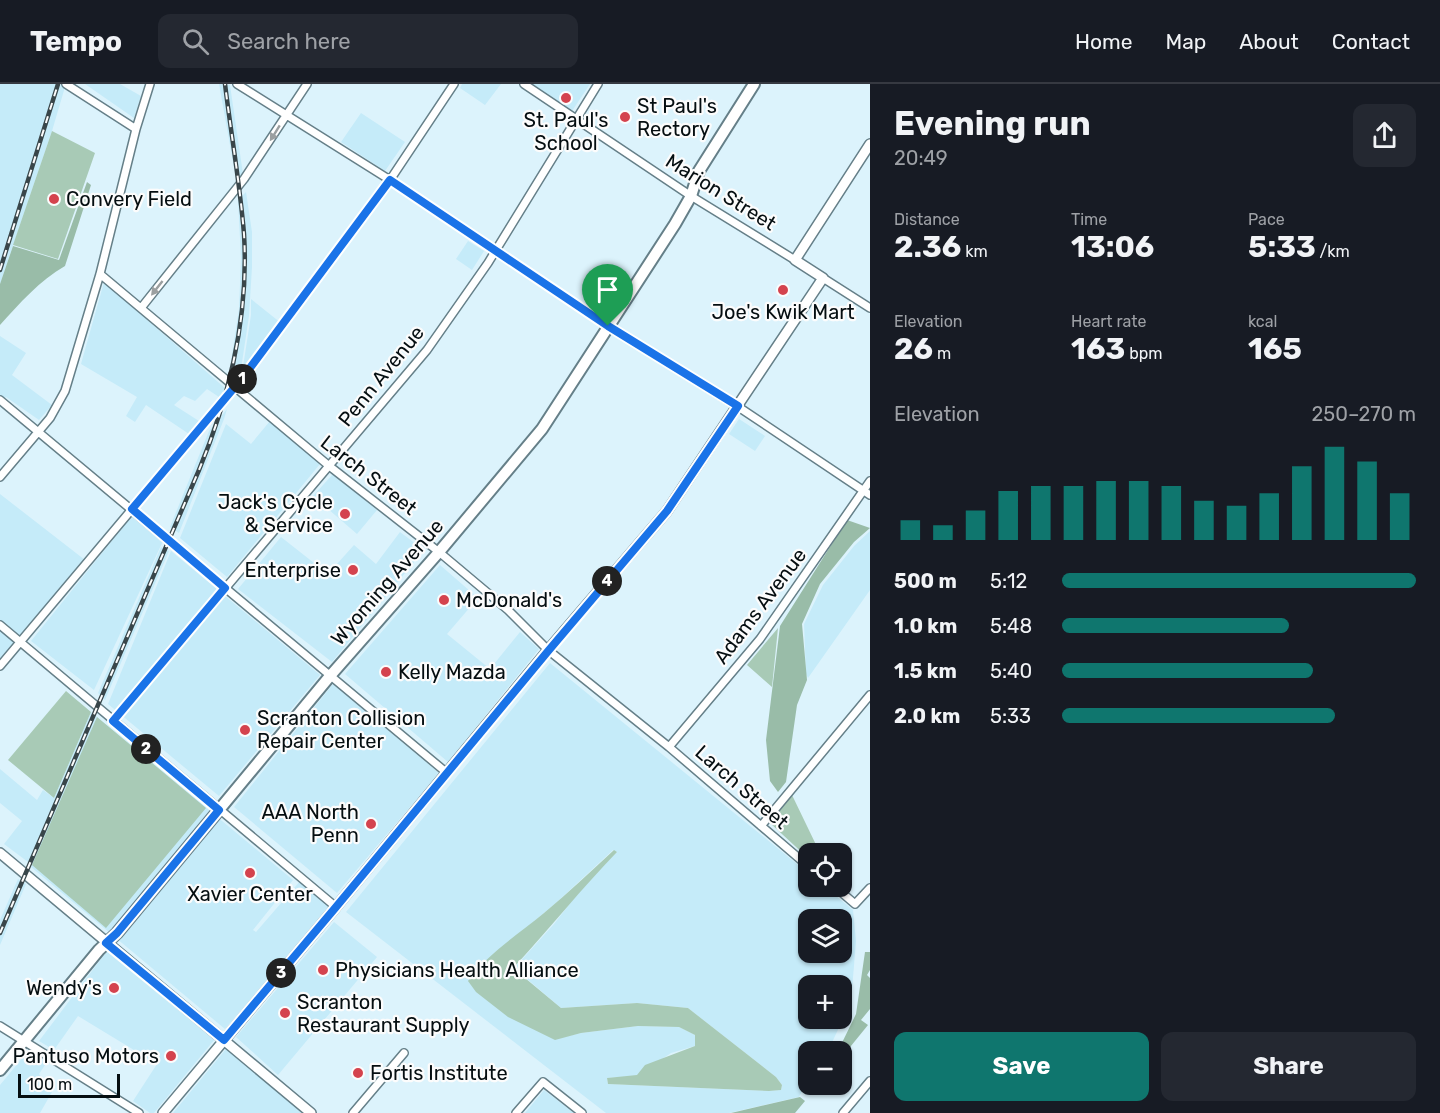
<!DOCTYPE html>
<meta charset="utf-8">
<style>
body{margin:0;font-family:Rubik,sans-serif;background:#242831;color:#f1f3f6;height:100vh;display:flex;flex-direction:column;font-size:22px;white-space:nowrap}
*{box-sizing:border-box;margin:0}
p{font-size:20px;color:#9ea1a6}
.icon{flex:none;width:33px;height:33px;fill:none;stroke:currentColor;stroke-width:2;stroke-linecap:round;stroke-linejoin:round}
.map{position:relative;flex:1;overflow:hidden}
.panel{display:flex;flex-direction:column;background:#171b24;width:570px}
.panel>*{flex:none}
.fabs{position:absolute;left:798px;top:759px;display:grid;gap:12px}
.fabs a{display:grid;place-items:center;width:54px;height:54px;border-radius:12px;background:#171b24;box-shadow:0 2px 4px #0004;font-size:30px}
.scale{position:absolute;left:18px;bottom:15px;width:102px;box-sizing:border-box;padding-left:6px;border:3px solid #050e11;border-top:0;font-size:16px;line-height:21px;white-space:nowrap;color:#050e11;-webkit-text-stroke:4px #fcfcfc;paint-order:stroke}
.pin{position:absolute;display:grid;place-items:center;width:51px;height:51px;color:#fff;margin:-62px -26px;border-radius:50% 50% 50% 0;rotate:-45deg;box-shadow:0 0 6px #0007}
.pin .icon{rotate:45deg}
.km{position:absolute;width:30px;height:30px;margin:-15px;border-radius:50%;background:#222;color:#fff;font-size:16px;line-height:30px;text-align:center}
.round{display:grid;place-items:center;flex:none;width:63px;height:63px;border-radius:12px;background:#242831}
.summary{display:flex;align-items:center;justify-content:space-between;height:102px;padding:0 24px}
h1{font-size:33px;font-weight:700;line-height:45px}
.figures{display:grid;grid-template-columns:repeat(3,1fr);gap:9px;height:102px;padding:6px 24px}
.figures div{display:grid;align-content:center}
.figures b{font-size:30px;font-weight:700}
.figures small{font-size:16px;font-weight:400}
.figures p{font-size:16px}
.chart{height:168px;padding:12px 24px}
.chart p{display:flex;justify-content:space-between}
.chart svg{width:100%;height:108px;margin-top:6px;stroke:#0f766e;stroke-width:6}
.primary-button{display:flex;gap:12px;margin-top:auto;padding:12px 24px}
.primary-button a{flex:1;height:69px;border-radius:12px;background:#0f766e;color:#fff;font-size:24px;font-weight:700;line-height:69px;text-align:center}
.primary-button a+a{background:#242831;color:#f1f3f6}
ul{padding:0 24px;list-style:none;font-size:20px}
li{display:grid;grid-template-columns:96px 72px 1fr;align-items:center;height:45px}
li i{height:15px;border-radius:8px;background:#0f766e}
header{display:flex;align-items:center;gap:36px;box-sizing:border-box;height:84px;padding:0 30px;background:#171b24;border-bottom:2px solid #363941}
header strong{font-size:28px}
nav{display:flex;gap:33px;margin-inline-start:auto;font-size:21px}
.search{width:420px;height:54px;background:#242831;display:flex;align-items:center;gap:15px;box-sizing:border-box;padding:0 21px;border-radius:12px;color:#9ea1a6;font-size:22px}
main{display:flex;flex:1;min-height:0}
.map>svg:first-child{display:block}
.built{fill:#c5ebf9;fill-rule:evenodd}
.green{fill:#a8cab6}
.forest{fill:#99bca8}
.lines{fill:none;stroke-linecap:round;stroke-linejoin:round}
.minor-casing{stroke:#657f88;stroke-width:10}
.tertiary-casing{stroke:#657f88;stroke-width:12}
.secondary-casing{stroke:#657f88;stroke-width:14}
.minor{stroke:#fff;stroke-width:7}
.tertiary{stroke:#fff;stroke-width:9}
.secondary{stroke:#fff;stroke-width:10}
.rail-casing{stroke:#39464a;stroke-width:4.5}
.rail{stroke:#fcfcfc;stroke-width:2;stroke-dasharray:7;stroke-linecap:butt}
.oneway{fill:#9b9fa0}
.route-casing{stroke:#fff;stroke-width:12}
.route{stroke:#1a73e8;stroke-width:8}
.poi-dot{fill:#d4434e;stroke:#fcfcfc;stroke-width:2}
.labels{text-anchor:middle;stroke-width:4.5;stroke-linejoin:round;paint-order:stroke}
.poi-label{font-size:20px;fill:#050e11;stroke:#fcfcfc;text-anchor:start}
.street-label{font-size:20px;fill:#050e11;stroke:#fcfcfc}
</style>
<header>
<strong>Tempo</strong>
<div class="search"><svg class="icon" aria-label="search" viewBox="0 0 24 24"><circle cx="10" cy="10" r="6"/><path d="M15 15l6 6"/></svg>Search here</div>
<nav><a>Home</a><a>Map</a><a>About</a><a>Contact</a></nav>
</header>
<main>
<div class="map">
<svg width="870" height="1029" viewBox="0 0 870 1029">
<rect width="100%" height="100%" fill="#dcf3fc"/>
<path class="built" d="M0 0H59L65 3 52 47 0 200Z
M85 0H120L141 12 134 34Z
M219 0 230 1 243 90 237 100Z
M462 0H501L485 21 460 4Z
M531 0H590L572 27Z
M361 29 405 58 385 87 341 58Z
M246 108 252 148V183L249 232 241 285 230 284 239 225 241 174 238 116Z
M468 157 484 167 472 186 456 175Z
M104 198 226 305 219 313 207 305 195 317 184 312 174 321 199 337 189 350 146 321 135 338 126 332 137 313 81 280Z
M251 215 281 239 243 283 251 231Z
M0 252 26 269 12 291 52 321 39 336 6 313 0 319Z
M227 325 224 335 179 449 170 443 209 347Z
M739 335 765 352 755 367 729 350Z
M270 337 320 380 227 493 180 454 226 340 251 360Z
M333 390 377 426 357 450 313 412Z
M0 410 85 476 0 576Z
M132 432 163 457 94 606 31 557Z
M870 447V506L808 594 806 590 804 540 823 501 854 462Z
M400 448 424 466 332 578 238 505 281 453 328 490 354 461 376 480Z
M161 463 169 467 105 616 98 609Z
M171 467 320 591 219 712 108 620Z
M440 481 478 514 447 550 490 585 520 548 539 565 448 678 345 590Z
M550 579 808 789V802L825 803 853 826 856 857 851 918 828 967 808 968V996L799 1013 729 1029H606L346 828ZM613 766 617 768 582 804 554 840 516 882 520 889 561 924 637 919 688 924 776 993 782 1001 781 1006 769 1007 608 1000 607 994 637 992 671 969 695 962V951L679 943 638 942 581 949 555 955 533 944 474 888 557 818ZM808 836H842V868H808ZM808 902H842V934H808Z
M333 600 439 689 337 809 234 723Z
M91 628 293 796 253 846 256 848 301 796 332 823 225 945 31 783 32 781 4 760 22 737 0 719V685L37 716 43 706 54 714Z
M18 795 26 800 0 861V836Z
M334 838 377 873 278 991 236 953Z
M107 867 215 955 154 1029H150L133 1017 157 980 78 932 54 966 39 957Z
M226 965 303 1029H173Z
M29 966 47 978 39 990 52 1008 40 1029H0V1001Z
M544 1006 574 1029H525Z"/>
<path class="green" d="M52 47 95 69 58 175 13 161Z
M778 544 772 603 747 581Z
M66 607 91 628 54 714 8 676Z
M97 633 206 724 106 844 32 781Z
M792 711 820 769 808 770V774L770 739Z
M614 766 617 768C582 804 550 844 516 881L519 889 561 924 637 919 688 924 776 993 782 1001 781 1006 769 1007 608 1000 607 994 637 991 645 981 695 962V951L679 943 638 942 581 949 555 956 508 933 476 908 468 897C487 870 519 850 544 829 568 809 591 787 614 766Z"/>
<path class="forest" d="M87 98 91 101 65 182C40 196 19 220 0 241V200L13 162 59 176Z
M847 436 870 444 854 458 820 500 802 540 807 596 797 621 786 698 778 708 770 697 766 656 780 542Z
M865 868H870V886L867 891 870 894V925L861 936 868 941 842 973V968L838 967 856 930Z
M800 1013 805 1017 795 1029H731Z"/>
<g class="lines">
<defs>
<path id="minor" d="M66 0 136 45
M237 0 390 96 608 242 737 322 870 411
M524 0 691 112 795 176
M100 190 328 381 439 468 508 526 548 566 669 663 808 782
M823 194 870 224
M141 224 244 95 307 0
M0 316 447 689
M0 393 50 334 65 307 100 190 136 45 150 0
M0 541 336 823
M0 582 244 292 390 96 454 0
M113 637 427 266 488 179 598 0
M669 663 760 555 870 397
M761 742 870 611
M834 802 855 820 870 804
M0 942 139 1029
M353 1029 404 969
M516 1029 543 998 582 1029
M843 1029 870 997"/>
<path id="tertiary" d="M0 769 311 1029
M163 1029 336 823 548 566 667 427 823 194 795 176 870 60"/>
<path id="secondary" d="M0 986 99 866 117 849 330 592 439 468 542 345 675 140 691 112 699 87 754 0"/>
</defs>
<use href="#minor" class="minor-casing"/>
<use href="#tertiary" class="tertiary-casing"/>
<use href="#secondary" class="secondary-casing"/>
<use href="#minor" class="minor"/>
<use href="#tertiary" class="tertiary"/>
<use href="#secondary" class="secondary"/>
<defs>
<path id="rail" d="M0 186 58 0
M0 849 199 386C230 311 249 231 244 150 240 100 231 50 225 0"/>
</defs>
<use href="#rail" class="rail-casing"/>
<use href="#rail" class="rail"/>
</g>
<defs><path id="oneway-solid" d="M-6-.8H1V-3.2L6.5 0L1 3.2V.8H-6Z" transform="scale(1.5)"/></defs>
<g class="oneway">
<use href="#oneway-solid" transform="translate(275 49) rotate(122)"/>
<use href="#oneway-solid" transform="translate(157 204) rotate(128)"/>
</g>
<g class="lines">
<defs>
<path id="route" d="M390 96 608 242 738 322 667 427 549 566 336 823 224 956 106 859 117 849 219 726 113 637 225 504 132 425 244 292Z"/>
</defs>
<use href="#route" class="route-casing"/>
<use href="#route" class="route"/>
</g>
<g class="poi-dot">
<circle cx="566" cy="14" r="6"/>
<circle cx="625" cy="33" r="6"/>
<circle cx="54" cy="115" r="6"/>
<circle cx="783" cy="206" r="6"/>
<circle cx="345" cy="430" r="6"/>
<circle cx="353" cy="486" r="6"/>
<circle cx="444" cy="516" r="6"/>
<circle cx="386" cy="588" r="6"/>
<circle cx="245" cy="646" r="6"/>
<circle cx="371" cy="740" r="6"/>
<circle cx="250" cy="789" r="6"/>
<circle cx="323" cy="886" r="6"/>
<circle cx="114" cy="904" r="6"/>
<circle cx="285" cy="929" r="6"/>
<circle cx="171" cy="972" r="6"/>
<circle cx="358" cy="989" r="6"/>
</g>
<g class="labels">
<g class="poi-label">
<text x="637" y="29">St Paul's<tspan x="637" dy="23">Rectory</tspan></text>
<text x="566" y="43" text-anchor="middle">St. Paul's<tspan x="566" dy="23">School</tspan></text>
<text x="66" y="122">Convery Field</text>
<text x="783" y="235" text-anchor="middle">Joe's Kwik Mart</text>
<text x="333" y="425" text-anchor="end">Jack's Cycle<tspan x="333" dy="23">&amp; Service</tspan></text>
<text x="341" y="493" text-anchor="end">Enterprise</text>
<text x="456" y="523">McDonald's</text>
<text x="398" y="595">Kelly Mazda</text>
<text x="257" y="641">Scranton Collision<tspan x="257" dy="23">Repair Center</tspan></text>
<text x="359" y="735" text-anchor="end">AAA North<tspan x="359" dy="23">Penn</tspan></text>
<text x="250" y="817" text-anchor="middle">Xavier Center</text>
<text x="335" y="893">Physicians Health Alliance</text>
<text x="102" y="911" text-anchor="end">Wendy's</text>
<text x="297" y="925">Scranton<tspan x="297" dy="23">Restaurant Supply</tspan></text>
<text x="159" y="979" text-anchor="end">Pantuso Motors</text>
<text x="370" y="996">Fortis Institute</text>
</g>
<g class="street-label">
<text transform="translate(721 108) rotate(32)" y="7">Marion Street</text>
<text transform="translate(381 292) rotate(-51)" y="7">Penn Avenue</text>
<text transform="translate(369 391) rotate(38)" y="7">Larch Street</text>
<text transform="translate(387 498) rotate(-49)" y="7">Wyoming Avenue</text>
<text transform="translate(760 522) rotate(-53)" y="7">Adams Avenue</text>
<text transform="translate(742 703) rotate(41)" y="7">Larch Street</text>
</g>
</g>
</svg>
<div class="fabs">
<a><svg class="icon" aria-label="locate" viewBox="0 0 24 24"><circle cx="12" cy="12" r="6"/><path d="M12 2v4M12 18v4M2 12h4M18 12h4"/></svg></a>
<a><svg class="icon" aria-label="layers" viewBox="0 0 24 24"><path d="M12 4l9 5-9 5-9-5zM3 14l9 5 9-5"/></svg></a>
<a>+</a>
<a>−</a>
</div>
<div class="scale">100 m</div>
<div class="pin" style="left:608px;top:242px;background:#1e9e55"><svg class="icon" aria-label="arrive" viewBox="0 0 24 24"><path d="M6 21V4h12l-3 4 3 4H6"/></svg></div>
<b class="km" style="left:242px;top:295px">1</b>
<b class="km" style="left:146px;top:665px">2</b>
<b class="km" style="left:281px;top:889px">3</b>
<b class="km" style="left:607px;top:497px">4</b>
</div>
<section class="panel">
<div class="summary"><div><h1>Evening run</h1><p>20:49</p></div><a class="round"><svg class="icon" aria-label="share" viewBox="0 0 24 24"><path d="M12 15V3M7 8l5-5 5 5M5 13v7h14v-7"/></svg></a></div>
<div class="figures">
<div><p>Distance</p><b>2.36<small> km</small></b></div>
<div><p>Time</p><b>13:06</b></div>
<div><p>Pace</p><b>5:33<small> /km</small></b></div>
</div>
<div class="figures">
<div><p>Elevation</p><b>26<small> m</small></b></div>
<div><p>Heart rate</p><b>163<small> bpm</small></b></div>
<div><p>kcal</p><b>165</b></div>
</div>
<div class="chart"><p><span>Elevation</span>250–270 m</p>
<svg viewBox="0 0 160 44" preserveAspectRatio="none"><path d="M5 44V36M15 44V38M25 44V32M35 44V24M45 44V22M55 44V22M65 44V20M75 44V20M85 44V22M95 44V28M105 44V30M115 44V25M125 44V14M135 44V6M145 44V12M155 44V25"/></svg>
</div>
<ul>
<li><b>500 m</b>5:12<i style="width:100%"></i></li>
<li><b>1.0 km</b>5:48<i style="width:64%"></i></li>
<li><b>1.5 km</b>5:40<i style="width:71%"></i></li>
<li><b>2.0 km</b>5:33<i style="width:77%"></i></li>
</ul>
<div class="primary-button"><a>Save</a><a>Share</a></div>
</section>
</main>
